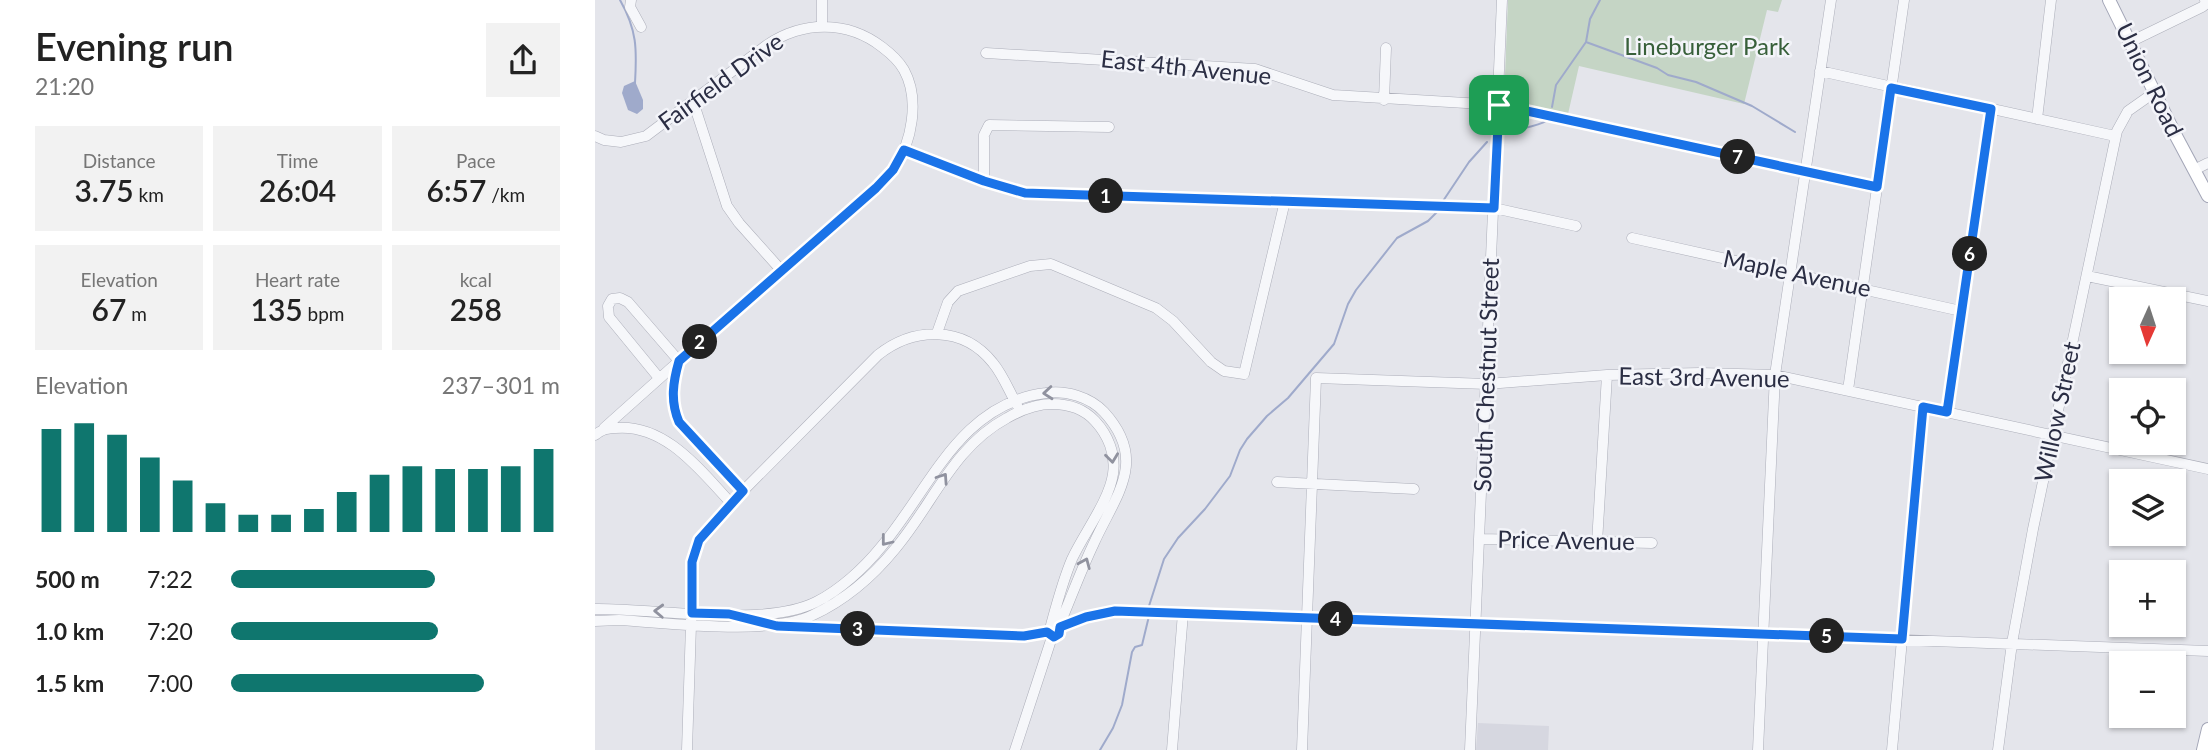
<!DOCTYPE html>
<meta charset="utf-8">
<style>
body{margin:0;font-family:Lato,sans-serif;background:#f2f2f2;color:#222;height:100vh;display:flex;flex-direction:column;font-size:26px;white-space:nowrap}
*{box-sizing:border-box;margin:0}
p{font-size:23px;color:#767676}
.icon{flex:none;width:38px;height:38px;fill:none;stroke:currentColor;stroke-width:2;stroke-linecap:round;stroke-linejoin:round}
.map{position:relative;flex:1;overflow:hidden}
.drawer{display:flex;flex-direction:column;background:#fff;width:595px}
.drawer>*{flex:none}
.needle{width:46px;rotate:183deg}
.fabs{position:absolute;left:1514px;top:287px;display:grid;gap:14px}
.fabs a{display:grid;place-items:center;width:77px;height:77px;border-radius:0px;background:#fff;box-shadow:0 2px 5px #0004;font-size:35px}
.pin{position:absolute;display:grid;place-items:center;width:60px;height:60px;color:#fff;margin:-30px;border-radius:14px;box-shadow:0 4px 10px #0006}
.km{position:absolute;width:35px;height:35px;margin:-18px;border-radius:50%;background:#222;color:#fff;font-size:19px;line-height:35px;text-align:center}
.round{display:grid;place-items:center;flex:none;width:74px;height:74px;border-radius:0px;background:#f2f2f2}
.summary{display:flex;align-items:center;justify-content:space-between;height:119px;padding:0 35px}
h1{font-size:38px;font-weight:600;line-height:52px}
.stats{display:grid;grid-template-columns:repeat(3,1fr);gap:10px;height:119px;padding:7px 35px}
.stats div{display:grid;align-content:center;border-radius:0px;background:#f2f2f2;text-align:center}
.stats b{font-size:30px;font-weight:600}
.stats small{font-size:19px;font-weight:400}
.stats p{font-size:19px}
.chart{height:196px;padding:14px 35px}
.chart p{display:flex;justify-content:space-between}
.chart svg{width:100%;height:126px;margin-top:7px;stroke:#0f766e;stroke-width:6}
ul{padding:0 35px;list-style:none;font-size:23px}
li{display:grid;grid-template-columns:112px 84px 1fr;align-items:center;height:52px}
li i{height:18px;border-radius:9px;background:#0f766e}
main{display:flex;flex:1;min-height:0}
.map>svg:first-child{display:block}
.built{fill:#d6d7e0}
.green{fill:#c5d5c5}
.water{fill:#9faacb}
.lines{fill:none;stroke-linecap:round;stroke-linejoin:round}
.stream{stroke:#9faacb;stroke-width:2}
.minor-casing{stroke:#acaeb9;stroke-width:11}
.major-casing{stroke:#a3a6b7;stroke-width:14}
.minor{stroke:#f6f7fa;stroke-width:10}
.major{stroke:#fff;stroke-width:12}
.oneway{stroke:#90929f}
.route-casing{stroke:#fff;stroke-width:14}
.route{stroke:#1a73e8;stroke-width:9}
.labels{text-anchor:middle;stroke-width:5;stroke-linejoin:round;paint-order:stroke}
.park-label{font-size:24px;fill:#38603a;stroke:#f3f4f9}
.street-label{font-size:24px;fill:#2b2e44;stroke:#f3f4f9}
</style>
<main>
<section class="drawer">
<div class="summary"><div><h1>Evening run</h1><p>21:20</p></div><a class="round"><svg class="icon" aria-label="share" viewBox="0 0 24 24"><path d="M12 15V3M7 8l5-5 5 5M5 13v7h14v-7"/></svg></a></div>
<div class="stats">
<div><p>Distance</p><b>3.75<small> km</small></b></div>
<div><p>Time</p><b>26:04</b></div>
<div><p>Pace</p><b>6:57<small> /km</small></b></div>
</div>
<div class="stats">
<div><p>Elevation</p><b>67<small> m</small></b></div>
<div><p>Heart rate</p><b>135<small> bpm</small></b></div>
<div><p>kcal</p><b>258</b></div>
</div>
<div class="chart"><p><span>Elevation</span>237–301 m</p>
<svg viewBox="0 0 160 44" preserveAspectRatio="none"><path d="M5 44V8M15 44V6M25 44V10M35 44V18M45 44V26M55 44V34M65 44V38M75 44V38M85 44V36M95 44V30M105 44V24M115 44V21M125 44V22M135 44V22M145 44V21M155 44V15"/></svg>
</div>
<ul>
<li><b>500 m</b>7:22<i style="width:62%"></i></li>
<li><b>1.0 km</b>7:20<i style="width:63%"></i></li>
<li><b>1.5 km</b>7:00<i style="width:77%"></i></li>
</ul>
</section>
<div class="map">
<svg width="1613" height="750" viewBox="0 0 1613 750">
<rect width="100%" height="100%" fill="#e4e5eb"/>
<path class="built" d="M883 723 954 726 953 750H881Z"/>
<path class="green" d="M913 0H1187L1183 12 1172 10 1149 104 984 66 973 114 909 101Z"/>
<path class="water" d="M40 81 48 100V109L42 114 33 110 27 93 29 86Z"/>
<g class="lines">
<path class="stream" d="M25 0C42 30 42 49 40 83
M991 42 1062 68 1073 75 1101 82 1157 106 1200 132
M957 107 961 85 991 42 995 19 1005 0
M907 134C920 129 942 127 951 121
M848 201 874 162 892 142
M554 606 569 559 583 538 610 509 635 476 645 450 652 439 672 416 693 398 739 344 753 304 761 290 802 238 833 221 842 212
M505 750 518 728 527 705 537 652 540 647 547 645 554 616"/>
<defs>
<path id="minor" d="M36 0 35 7 46 27
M227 25V0
M1535 42 1607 7 1611 4 1610 0
M391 53 660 69 738 95 904 105 1282 187
M1225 71 1520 136
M789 100 791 48
M98 101 132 206 144 223 186 270
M1442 119 1456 0
M0 136 9 140 26 142 51 136 172 45C208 21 252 20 287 47 295 53 304 61 309 70 325 99 317 143 299 168 294 176 287 182 280 188L84 361C78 382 75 401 84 422L148 491
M309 150 389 181 430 193 899 208 981 226
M1599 170 1613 163
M389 181V135L394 125 514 127
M1037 238 1366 311
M1492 276 1613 301
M342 333 353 302 363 291 435 266 456 264 561 308 578 321 616 362 629 371 649 374 690 201
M1253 390 1309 0
M1352 412 1396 109
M9 428 84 361 33 302 25 298 17 299 13 306 14 317 64 378
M0 435C8 429 10 429 20 428 70 423 105 470 136 503
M682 482 819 489
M886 539 1057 543
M1002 543 1012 375
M0 609C61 608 169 628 221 602 245 590 269 568 286 547 335 489 365 403 451 393 471 390 495 397 509 412 554 461 520 496 499 543 486 570 476 598 464 626
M0 621 24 620C75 623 174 636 218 615 250 600 278 576 300 549 338 504 358 447 412 418 426 410 440 404 457 404 473 404 489 409 500 421 513 435 521 454 518 474 514 501 489 533 477 559 468 580 462 603 456 625
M194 626 429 636 452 632
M465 627 491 617 520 611 1613 651
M92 750 98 562 104 540 136 503 283 355C318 327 368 325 398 363 408 375 414 391 422 405
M420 750 457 637
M577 750 588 613
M707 750 721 378 892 384 1012 375 1105 373 1180 375 1613 469
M875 750 907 0
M1163 750 1180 375 1236 0
M1297 750 1328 407
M1403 750 1417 643 1438 529 1522 131 1533 111 1560 92"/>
<path id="major" d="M1514 0 1581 136 1613 196
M1608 750 1613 729"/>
</defs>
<use href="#minor" class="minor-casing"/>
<use href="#major" class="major-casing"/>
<use href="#minor" class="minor"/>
<use href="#major" class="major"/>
</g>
<defs><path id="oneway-chevron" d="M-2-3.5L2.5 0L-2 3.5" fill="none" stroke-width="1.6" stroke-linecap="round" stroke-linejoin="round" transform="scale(1.75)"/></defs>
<g class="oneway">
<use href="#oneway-chevron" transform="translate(453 393) rotate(175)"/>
<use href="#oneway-chevron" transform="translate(517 458) rotate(83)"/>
<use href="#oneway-chevron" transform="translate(348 478) rotate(-56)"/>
<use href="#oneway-chevron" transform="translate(291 541) rotate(128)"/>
<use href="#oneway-chevron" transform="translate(490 563) rotate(-67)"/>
<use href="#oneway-chevron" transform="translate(64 611) rotate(-178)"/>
</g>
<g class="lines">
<defs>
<path id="route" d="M1296 88 1396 109 1352 412 1328 407 1307 639 520 611 491 617 465 627 464 634 459 637 452 632 429 636 182 626 134 614 97 613V562L104 540 148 491 84 422C75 401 78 382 84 361L281 188 298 170 309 150 389 181 430 193 899 208 904 105 1282 187Z"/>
</defs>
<use href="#route" class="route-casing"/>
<use href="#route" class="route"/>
</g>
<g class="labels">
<g class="park-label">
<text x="1112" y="55">Lineburger Park</text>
</g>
<g class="street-label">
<text transform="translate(591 68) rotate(6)" y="8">East 4th Avenue</text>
<text transform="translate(1554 80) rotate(64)" y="8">Union Road</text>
<text transform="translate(126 82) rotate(-36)" y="8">Fairfield Drive</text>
<text transform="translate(1202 274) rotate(12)" y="8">Maple Avenue</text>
<text transform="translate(892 375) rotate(-88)" y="8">South Chestnut Street</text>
<text transform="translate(1109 378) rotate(1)" y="8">East 3rd Avenue</text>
<text transform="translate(1463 412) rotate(-78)" y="8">Willow Street</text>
<text transform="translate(971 541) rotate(1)" y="8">Price Avenue</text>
</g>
</g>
</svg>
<div class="fabs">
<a><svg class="needle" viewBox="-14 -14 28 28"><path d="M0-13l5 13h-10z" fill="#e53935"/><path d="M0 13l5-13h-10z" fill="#767676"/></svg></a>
<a><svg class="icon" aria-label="locate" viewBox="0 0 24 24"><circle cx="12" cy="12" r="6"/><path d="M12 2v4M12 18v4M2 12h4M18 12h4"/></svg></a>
<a><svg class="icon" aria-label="layers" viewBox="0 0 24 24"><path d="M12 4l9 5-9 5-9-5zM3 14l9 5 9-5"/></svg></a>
<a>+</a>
<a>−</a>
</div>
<div class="pin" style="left:904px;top:105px;background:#1e9e55"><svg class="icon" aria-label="arrive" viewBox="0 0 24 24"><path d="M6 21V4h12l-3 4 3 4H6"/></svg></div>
<b class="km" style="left:511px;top:196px">1</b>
<b class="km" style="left:105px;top:342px">2</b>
<b class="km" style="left:263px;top:629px">3</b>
<b class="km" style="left:741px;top:619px">4</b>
<b class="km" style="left:1232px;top:636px">5</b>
<b class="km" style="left:1375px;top:254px">6</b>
<b class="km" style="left:1143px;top:157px">7</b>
</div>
</main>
